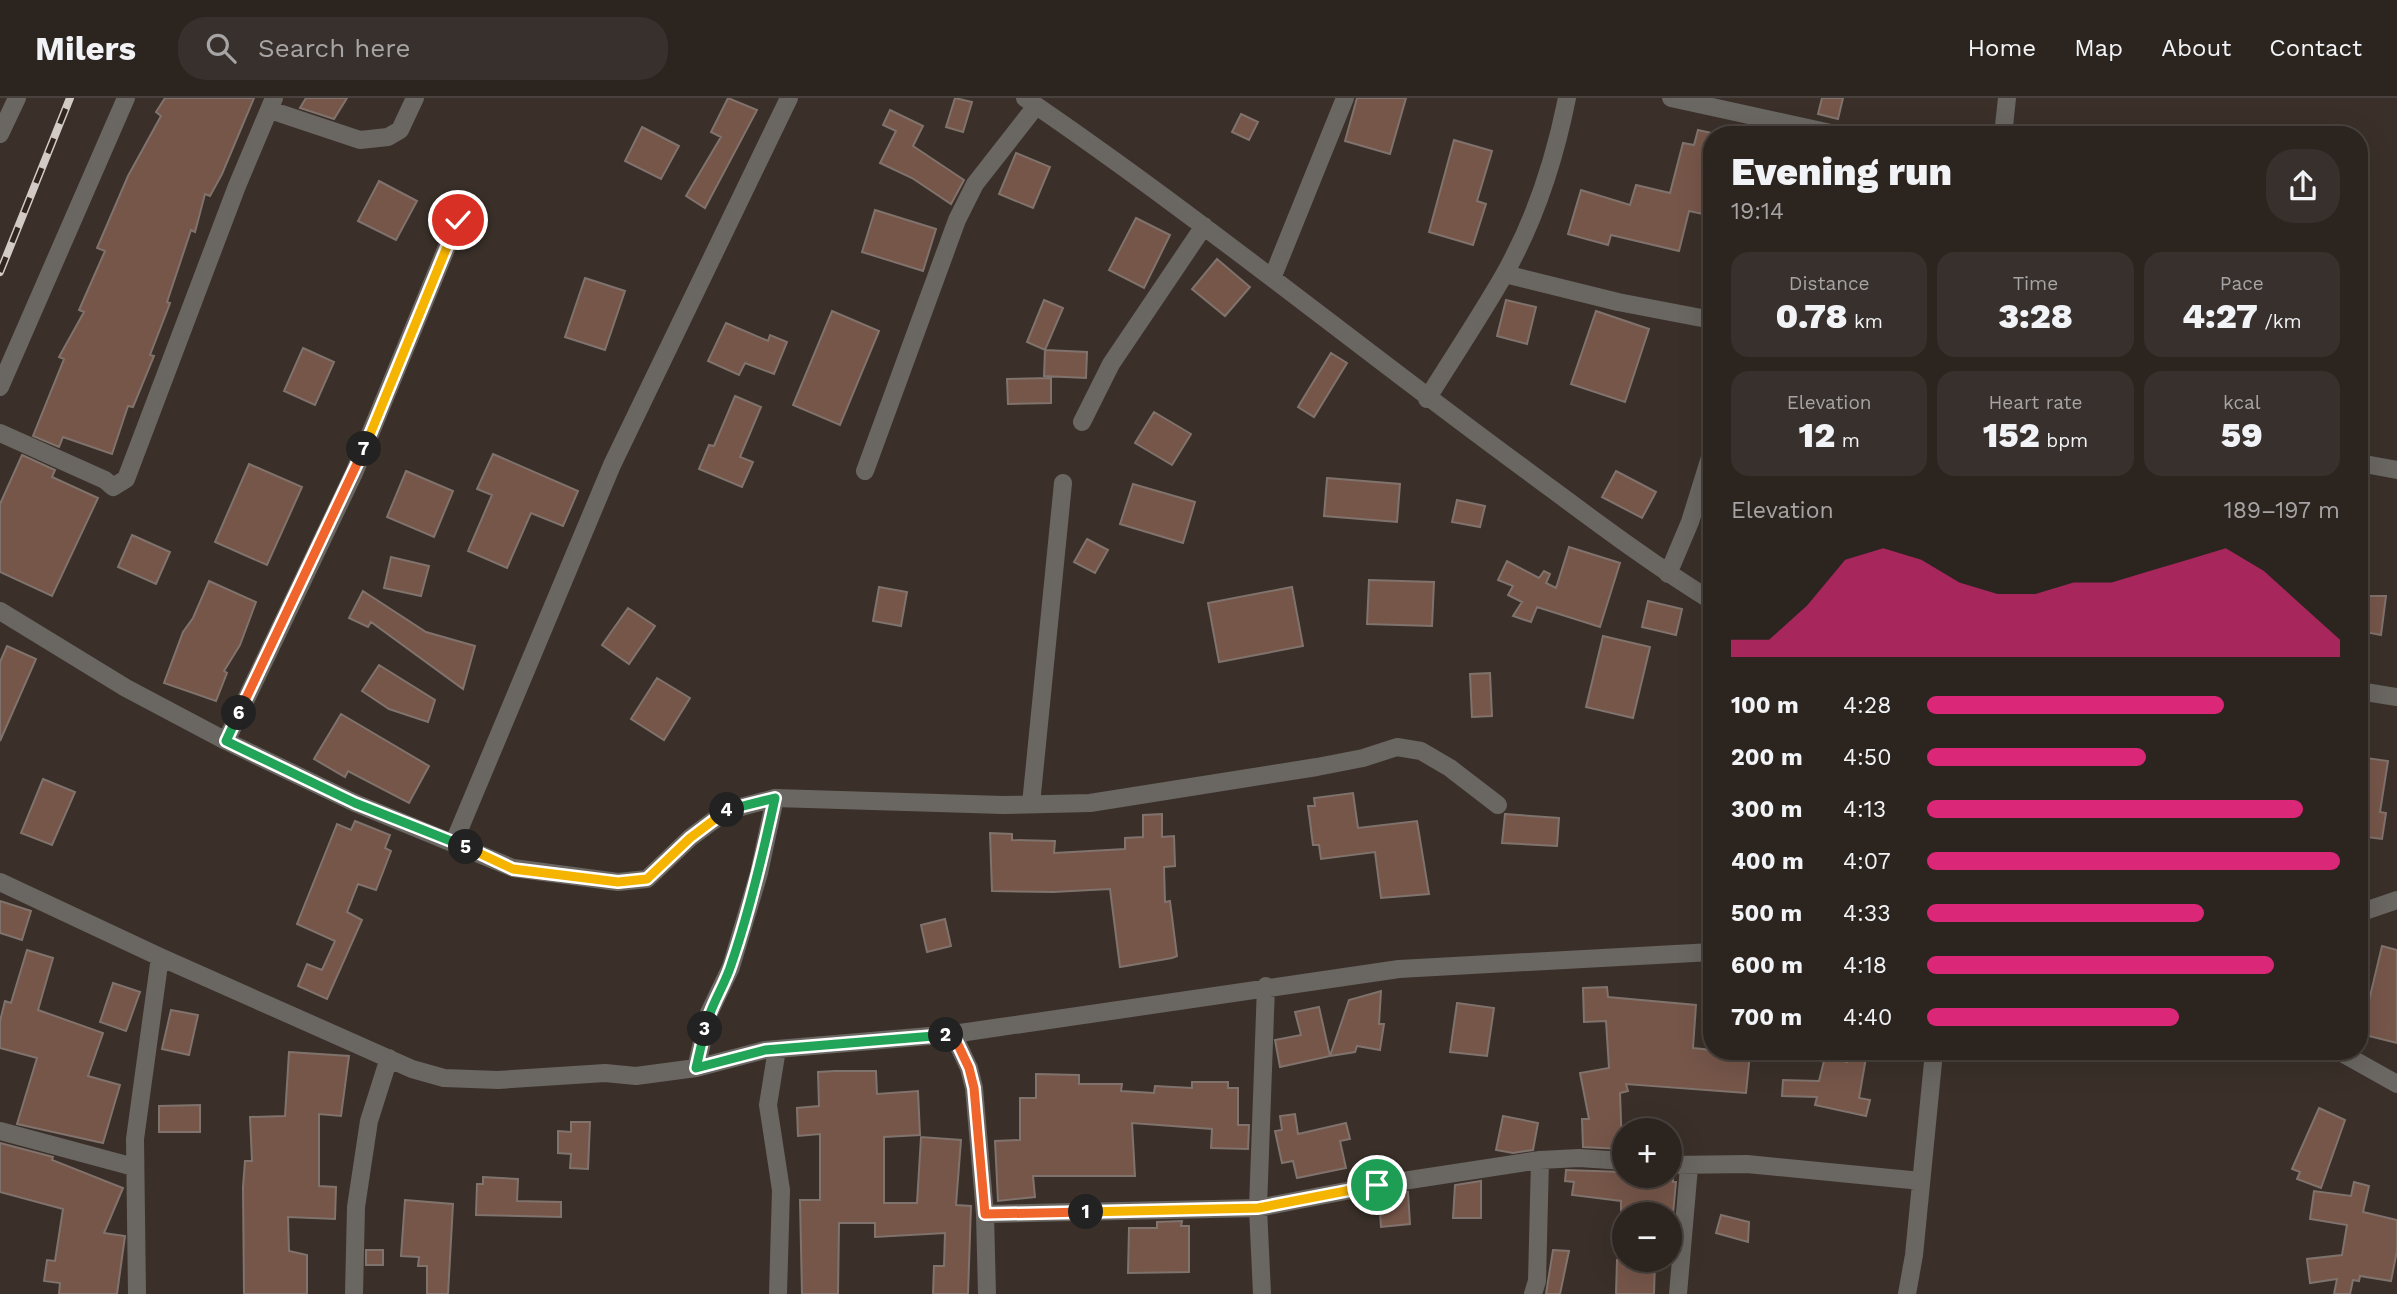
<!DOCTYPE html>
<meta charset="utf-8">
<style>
body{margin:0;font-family:"Work Sans",sans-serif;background:#38302c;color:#f1f3f6;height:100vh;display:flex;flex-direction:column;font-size:26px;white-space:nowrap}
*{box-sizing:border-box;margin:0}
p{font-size:23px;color:#a6a4a4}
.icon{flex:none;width:38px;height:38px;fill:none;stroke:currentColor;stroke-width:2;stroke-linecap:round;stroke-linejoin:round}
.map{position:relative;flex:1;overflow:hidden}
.details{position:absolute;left:1703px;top:28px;width:665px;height:934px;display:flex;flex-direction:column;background:#2c241f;border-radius:28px;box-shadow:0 7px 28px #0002,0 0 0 2px #48413d}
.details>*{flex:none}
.buttons{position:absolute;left:1612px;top:1020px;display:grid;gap:14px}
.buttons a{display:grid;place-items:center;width:70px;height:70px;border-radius:50%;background:#2c241f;box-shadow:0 7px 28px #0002,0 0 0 2px #48413d;font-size:35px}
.pin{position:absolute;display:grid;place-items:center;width:60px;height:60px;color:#fff;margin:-30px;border:4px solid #fff;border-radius:50%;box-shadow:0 2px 7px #0007}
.km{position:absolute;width:35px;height:35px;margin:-18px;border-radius:50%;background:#222;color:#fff;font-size:19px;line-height:35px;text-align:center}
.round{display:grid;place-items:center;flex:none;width:74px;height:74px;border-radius:28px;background:#38302c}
.headline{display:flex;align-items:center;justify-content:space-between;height:119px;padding:0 28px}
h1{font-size:38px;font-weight:800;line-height:52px}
.stats{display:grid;grid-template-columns:repeat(3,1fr);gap:10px;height:119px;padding:7px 28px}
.stats div{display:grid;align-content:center;border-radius:18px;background:#38302c;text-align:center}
.stats b{font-size:35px;font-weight:800}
.stats small{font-size:19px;font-weight:400}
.stats p{font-size:19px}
.chart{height:196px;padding:14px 28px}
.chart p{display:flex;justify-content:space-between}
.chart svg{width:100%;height:126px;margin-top:7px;fill:#db2777;opacity:.7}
ul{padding:0 28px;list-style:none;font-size:23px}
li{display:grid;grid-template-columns:112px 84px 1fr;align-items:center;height:52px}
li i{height:18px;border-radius:9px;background:#db2777}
header{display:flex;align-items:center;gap:42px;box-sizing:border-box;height:98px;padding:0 35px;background:#2c241f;border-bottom:2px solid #48413d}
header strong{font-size:33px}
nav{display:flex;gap:38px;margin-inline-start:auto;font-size:24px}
.search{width:490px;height:63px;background:#38302c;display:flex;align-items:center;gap:18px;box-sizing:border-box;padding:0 24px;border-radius:28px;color:#a6a4a4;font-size:26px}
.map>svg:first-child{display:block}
.building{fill:#765649;stroke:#80726c;stroke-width:2}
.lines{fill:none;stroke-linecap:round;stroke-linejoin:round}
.minor{stroke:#6a6662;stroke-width:18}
.rail-casing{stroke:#d2cac5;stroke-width:8}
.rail{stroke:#30261f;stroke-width:5;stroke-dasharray:16;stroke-linecap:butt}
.split-1-casing{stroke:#fff;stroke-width:14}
.split-2-casing{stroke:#fff;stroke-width:14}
.split-3-casing{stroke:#fff;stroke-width:14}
.split-4-casing{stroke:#fff;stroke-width:14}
.split-5-casing{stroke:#fff;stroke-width:14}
.split-6-casing{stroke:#fff;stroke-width:14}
.split-7-casing{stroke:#fff;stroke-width:14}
.split-8-casing{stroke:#fff;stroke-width:14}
.split-1{stroke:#f5b400;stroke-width:9}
.split-2{stroke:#f0652b;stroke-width:9}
.split-3{stroke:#22a559;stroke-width:9}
.split-4{stroke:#22a559;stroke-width:9}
.split-5{stroke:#f5b400;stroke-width:9}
.split-6{stroke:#22a559;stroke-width:9}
.split-7{stroke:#f0652b;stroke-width:9}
.split-8{stroke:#f5b400;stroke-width:9}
</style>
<header>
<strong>Milers</strong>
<div class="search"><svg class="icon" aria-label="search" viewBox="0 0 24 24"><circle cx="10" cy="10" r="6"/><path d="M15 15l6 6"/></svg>Search here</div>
<nav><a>Home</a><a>Map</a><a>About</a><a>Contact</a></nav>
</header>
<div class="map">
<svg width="2397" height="1196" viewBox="0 0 2397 1196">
<rect width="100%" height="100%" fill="#3a3029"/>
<path class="building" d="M165 0H254L222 76 210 98 205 96 195 134 191 132 167 204 170 205 150 257 154 258 133 309 128 308 112 356 63 339 59 349 33 338 64 261 59 259 84 214 79 212 105 153 97 150 128 78 161 18 156 14Z
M306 0H347L334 21 300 10Z
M728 0 757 12 705 110 686 98 721 39 711 34Z
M955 0 972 4 963 34 946 29Z
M1357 0H1406L1390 56 1345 43Z
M1822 0H1843L1838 21 1818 16Z
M890 12 923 28 913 48 964 82 951 106 912 80 880 65 896 33 883 27Z
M1241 16 1258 24 1249 42 1232 34Z
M642 29 679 48 661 81 625 63Z
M1698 32 1712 35V118L1689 113 1679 153 1611 137 1608 147 1568 136 1581 92 1630 107 1636 87 1670 95 1683 45 1694 47Z
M1454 42 1492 53 1477 103 1486 106 1473 147 1429 134Z
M1016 55 1050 69 1033 110 999 96Z
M379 83 417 103 396 142 358 123Z
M875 112 936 131 923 173 862 154Z
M1136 120 1170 137 1144 190 1109 172Z
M1217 161 1250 189 1225 218 1192 191Z
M585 180 625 193 605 252 565 239Z
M1044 202 1063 210 1045 252 1027 244Z
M1506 202 1536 209 1527 246 1497 238Z
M832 213 879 233 840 327 793 307Z
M1596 213 1649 231 1625 304 1571 286Z
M726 225 768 243 770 237 787 244 774 276 745 265 739 277 708 263Z
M303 250 334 264 315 307 284 293Z
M1045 252 1087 254 1086 280 1044 278Z
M1331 255 1347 265 1314 319 1298 309Z
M1051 280V305L1008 306 1007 281Z
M735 298 761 309 740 359 753 364 742 389 699 371 709 347 714 348Z
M1154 314 1191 336 1172 367 1135 345Z
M493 356 578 393 563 428 531 415 507 470 468 453 492 397 477 391Z
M22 357 55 372 52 379 98 400 52 498 0 474V406Z
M249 366 302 389 267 467 215 444Z
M406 373 453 393 434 439 387 419Z
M1616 373 1656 394 1642 420 1602 399Z
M1327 380 1400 386 1397 424 1324 418Z
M1133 386 1195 404 1183 445 1120 426Z
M1457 402 1485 408 1480 429 1452 424Z
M132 437 170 454 156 486 118 469Z
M1087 441 1108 452 1095 475 1074 464Z
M1569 449 1620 465 1600 529 1537 509 1531 524 1513 518 1522 504 1508 497 1513 488 1498 482 1507 463 1539 480 1544 473 1550 476 1546 485 1556 490Z
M391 459 429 468 421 498 384 490Z
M1369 482 1434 484 1432 528 1367 526Z
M209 483 256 504 240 547 224 573 227 575 216 603 164 585 183 534 193 520Z
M879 489 907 494 901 528 873 523Z
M1292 489 1303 548 1219 564 1208 505Z
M363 493 426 534 475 548 463 591 371 524 368 529 349 520Z
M2363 498H2386L2381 537 2360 533Z
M1648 503 1682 511 1676 537 1642 529Z
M628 510 655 528 629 566 602 547Z
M1603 538 1650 549 1633 620 1586 609Z
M7 548 36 561 0 643V564Z
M379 567 435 602 428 624 389 611 362 593Z
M1490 575 1492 618 1472 619 1470 576Z
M657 580 690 600 664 642 631 621Z
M341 616 429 668 409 705 348 673 345 679 314 661Z
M2359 659 2388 663 2380 714 2386 715 2382 741 2359 738Z
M43 681 75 694 52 747 21 735Z
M1353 695 1358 730 1417 723 1429 796 1381 800 1375 754 1321 761 1319 747H1313L1308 708H1315L1314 700Z
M1162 716V739L1174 738 1175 768 1164 769 1165 804 1170 803 1177 858 1172 860 1120 869 1110 791 1053 794 992 793 990 735 1012 736V742L1055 743 1054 755 1125 751V740L1143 739V717Z
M1505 716 1559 720 1557 748 1502 745Z
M355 723 390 737 385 750 391 753 376 792 358 786 347 814 362 822 327 901 298 888 307 866 322 872 335 843 297 826 337 726 351 732Z
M0 803 31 813 22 842 0 835Z
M945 821 951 848 927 854 921 827Z
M2382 848 2397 852V945L2361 936Z
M27 852 53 860 38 912 103 935 88 978 120 987 103 1045 17 1026 37 960 0 950V923L5 903 11 905Z
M113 885 140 894 126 933 100 924Z
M1607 889 1608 899 1696 907 1693 950 1750 956 1746 995 1626 986 1628 993 1620 995 1622 1051 1583 1049 1582 1021H1589L1580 975 1609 970 1606 923 1584 924 1583 890Z
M1381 893 1379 926H1384L1380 952 1357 948 1355 954 1330 958 1349 902Z
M1457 905 1494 910 1487 958 1450 954Z
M1319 909 1330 958 1280 969 1275 942 1301 937 1295 914Z
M171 912 198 917 189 957 162 951Z
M289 954 349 958 341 1018 319 1016V1088L336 1089 335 1121 288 1119 289 1153 307 1157V1196H244L243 1089 245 1063H252L250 1019 285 1018Z
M1849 954H1867L1859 1000 1870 1002 1866 1018 1815 1007 1817 999 1782 998 1783 982 1819 983 1825 959 1847 964Z
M835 973H876L877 996 918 993 920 1037 884 1039V1105H917L921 1039 961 1042 956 1107 971 1108 968 1196H933L934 1168H944L945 1135 875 1139V1125H839L838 1196H802L800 1102H820V1036L798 1038 797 1010 819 1008 818 974Z
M1036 976 1079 977V986H1122L1121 993 1154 995 1155 988 1192 990V984H1228V990H1238V1027H1249L1248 1051 1211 1050 1212 1031 1132 1025 1135 1078H1033L1035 1099 998 1103 995 1043 1020 1042V1000H1036Z
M200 1007V1034H159V1008Z
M2319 1010 2345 1022 2321 1090 2297 1081 2300 1074 2292 1071Z
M1295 1016 1298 1036 1346 1025 1350 1041 1340 1043 1346 1070 1297 1080 1293 1063 1282 1065 1275 1033 1282 1032 1280 1018Z
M1503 1018 1538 1025 1533 1052 1513 1055 1496 1052Z
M571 1024H590L588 1071 570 1070 571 1056 558 1055V1033L571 1034Z
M0 1045 53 1059 52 1062 123 1090 104 1135 125 1138 117 1196H59L60 1185 44 1183 47 1162 55 1163 63 1111 0 1094Z
M1566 1072 1623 1074V1078H1673V1084H1676L1673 1116 1621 1115V1103L1572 1097 1574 1084 1565 1083Z
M483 1079 518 1081 517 1103 561 1104V1119L476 1117 477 1086H483Z
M1481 1083V1120H1453L1455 1087Z
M2354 1084 2369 1088 2363 1114 2397 1122V1153L2391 1183 2360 1178 2359 1183 2353 1182 2350 1196H2334L2337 1181 2310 1185 2307 1161 2342 1157 2347 1127 2310 1121 2314 1093 2351 1098Z
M1408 1094 1410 1126 1381 1129 1379 1098Z
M405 1102 453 1106 448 1196H427V1168H418L419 1159 401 1158Z
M1721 1117 1749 1124 1748 1144 1716 1135Z
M1182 1123 1181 1128H1189V1174L1128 1175 1129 1130H1157V1124Z
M366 1152H383V1167H366Z
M1553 1152 1569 1153 1560 1196H1546Z
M1617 1162H1655L1654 1196H1616Z"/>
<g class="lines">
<path class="minor" d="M1025 0C1197 117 1358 249 1526 372 1587 417 1647 463 1712 503
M1671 0 1840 37
M270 12 360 42 388 39 400 32 415 0
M0 36 17 0
M2003 37 2007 0
M1505 176 1618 204 1712 222
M1273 178 1345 0
M0 289 126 0
M1427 301C1453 259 1480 219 1504 177 1534 124 1555 60 1567 0
M1082 324 1111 266 1204 128
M0 335 105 382 113 389 126 381 237 88 274 0
M2359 365 2397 372
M865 373 957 122 975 86 1036 8
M1668 476 1690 424 1712 353
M0 513 126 590 226 643 355 705 513 770 618 784 647 781 690 740 726 713 775 700 1003 707 1090 705 1317 669 1363 660 1397 649 1421 653 1450 670 1498 707
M2359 593 2397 599
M226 643 354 375 458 122
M1031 706 1063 385
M454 744 612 367 789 0
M0 784 160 859 412 971 444 980 498 982 605 975 636 978 696 970 765 952 953 936 1399 871 1712 854
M2359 815 2397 802
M953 936 969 970 974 990 985 1116 987 1196
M777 951 768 1007 781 1092 778 1196
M2340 954 2397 986
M696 970 709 915 731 869 759 775 775 700
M0 1033 134 1069
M1670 1067 1747 1066 1921 1083
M985 1116 1258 1110 1377 1087 1540 1062 1579 1060 1624 1063
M137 1196 135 1041 160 859
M354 1196 356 1109 369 1023 389 960
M1262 1196 1258 1110 1266 888
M1533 1196 1537 1183 1540 1062
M1678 1196 1689 1069
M1907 1196 1914 1157 1934 954"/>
<defs>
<path id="rail" d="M0 174 70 0"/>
</defs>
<use href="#rail" class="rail-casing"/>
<use href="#rail" class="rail"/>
</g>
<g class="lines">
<defs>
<path id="split-1" d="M1086 1114 1258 1110 1377 1087"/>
<path id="split-2" d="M946 937 953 936 969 970 974 990 985 1116 1086 1114"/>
<path id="split-3" d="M705 931 696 970 765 952 946 937"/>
<path id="split-4" d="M705 931C710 908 724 889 731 867 750 812 763 756 775 700L727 712"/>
<path id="split-5" d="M466 749 513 771 618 784 647 781 690 740 727 712"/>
<path id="split-6" d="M239 615 226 643 355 705 466 749"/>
<path id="split-7" d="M239 615 364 351"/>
<path id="split-8" d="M364 351 458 122"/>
</defs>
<use href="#split-1" class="split-1-casing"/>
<use href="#split-2" class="split-2-casing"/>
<use href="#split-3" class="split-3-casing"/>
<use href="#split-4" class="split-4-casing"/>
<use href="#split-5" class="split-5-casing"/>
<use href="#split-6" class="split-6-casing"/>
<use href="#split-7" class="split-7-casing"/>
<use href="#split-8" class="split-8-casing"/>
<use href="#split-1" class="split-1"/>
<use href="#split-2" class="split-2"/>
<use href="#split-3" class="split-3"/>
<use href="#split-4" class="split-4"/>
<use href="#split-5" class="split-5"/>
<use href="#split-6" class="split-6"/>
<use href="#split-7" class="split-7"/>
<use href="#split-8" class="split-8"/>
</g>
</svg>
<div class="buttons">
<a>+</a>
<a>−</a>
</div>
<div class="pin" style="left:1377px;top:1087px;background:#1e9e55"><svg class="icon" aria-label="arrive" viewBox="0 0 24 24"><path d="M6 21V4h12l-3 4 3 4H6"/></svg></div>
<div class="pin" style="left:458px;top:122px;background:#d93025"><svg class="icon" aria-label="check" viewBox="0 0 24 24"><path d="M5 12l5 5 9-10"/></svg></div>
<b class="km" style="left:1086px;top:1114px">1</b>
<b class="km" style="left:946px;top:937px">2</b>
<b class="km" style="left:705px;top:931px">3</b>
<b class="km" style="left:727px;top:712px">4</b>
<b class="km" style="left:466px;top:749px">5</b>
<b class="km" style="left:239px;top:615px">6</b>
<b class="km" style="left:364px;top:351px">7</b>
<section class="details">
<div class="headline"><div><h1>Evening run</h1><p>19:14</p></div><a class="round"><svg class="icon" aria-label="share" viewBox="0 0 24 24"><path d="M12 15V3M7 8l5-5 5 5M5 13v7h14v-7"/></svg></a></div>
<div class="stats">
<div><p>Distance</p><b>0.78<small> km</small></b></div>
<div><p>Time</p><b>3:28</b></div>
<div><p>Pace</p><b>4:27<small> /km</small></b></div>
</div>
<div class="stats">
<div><p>Elevation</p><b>12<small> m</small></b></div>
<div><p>Heart rate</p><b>152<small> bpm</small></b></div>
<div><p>kcal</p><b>59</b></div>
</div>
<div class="chart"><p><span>Elevation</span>189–197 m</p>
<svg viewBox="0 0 160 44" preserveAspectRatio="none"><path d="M0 44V38L10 38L20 26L30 10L40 6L50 10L60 18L70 22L80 22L90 18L100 18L110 14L120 10L130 6L140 14L150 26L160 38V44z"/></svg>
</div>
<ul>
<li><b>100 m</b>4:28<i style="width:72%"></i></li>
<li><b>200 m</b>4:50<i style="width:53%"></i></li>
<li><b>300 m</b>4:13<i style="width:91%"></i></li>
<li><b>400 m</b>4:07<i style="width:100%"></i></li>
<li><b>500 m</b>4:33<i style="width:67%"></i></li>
<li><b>600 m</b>4:18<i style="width:84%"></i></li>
<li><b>700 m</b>4:40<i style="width:61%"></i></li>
</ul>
</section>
</div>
